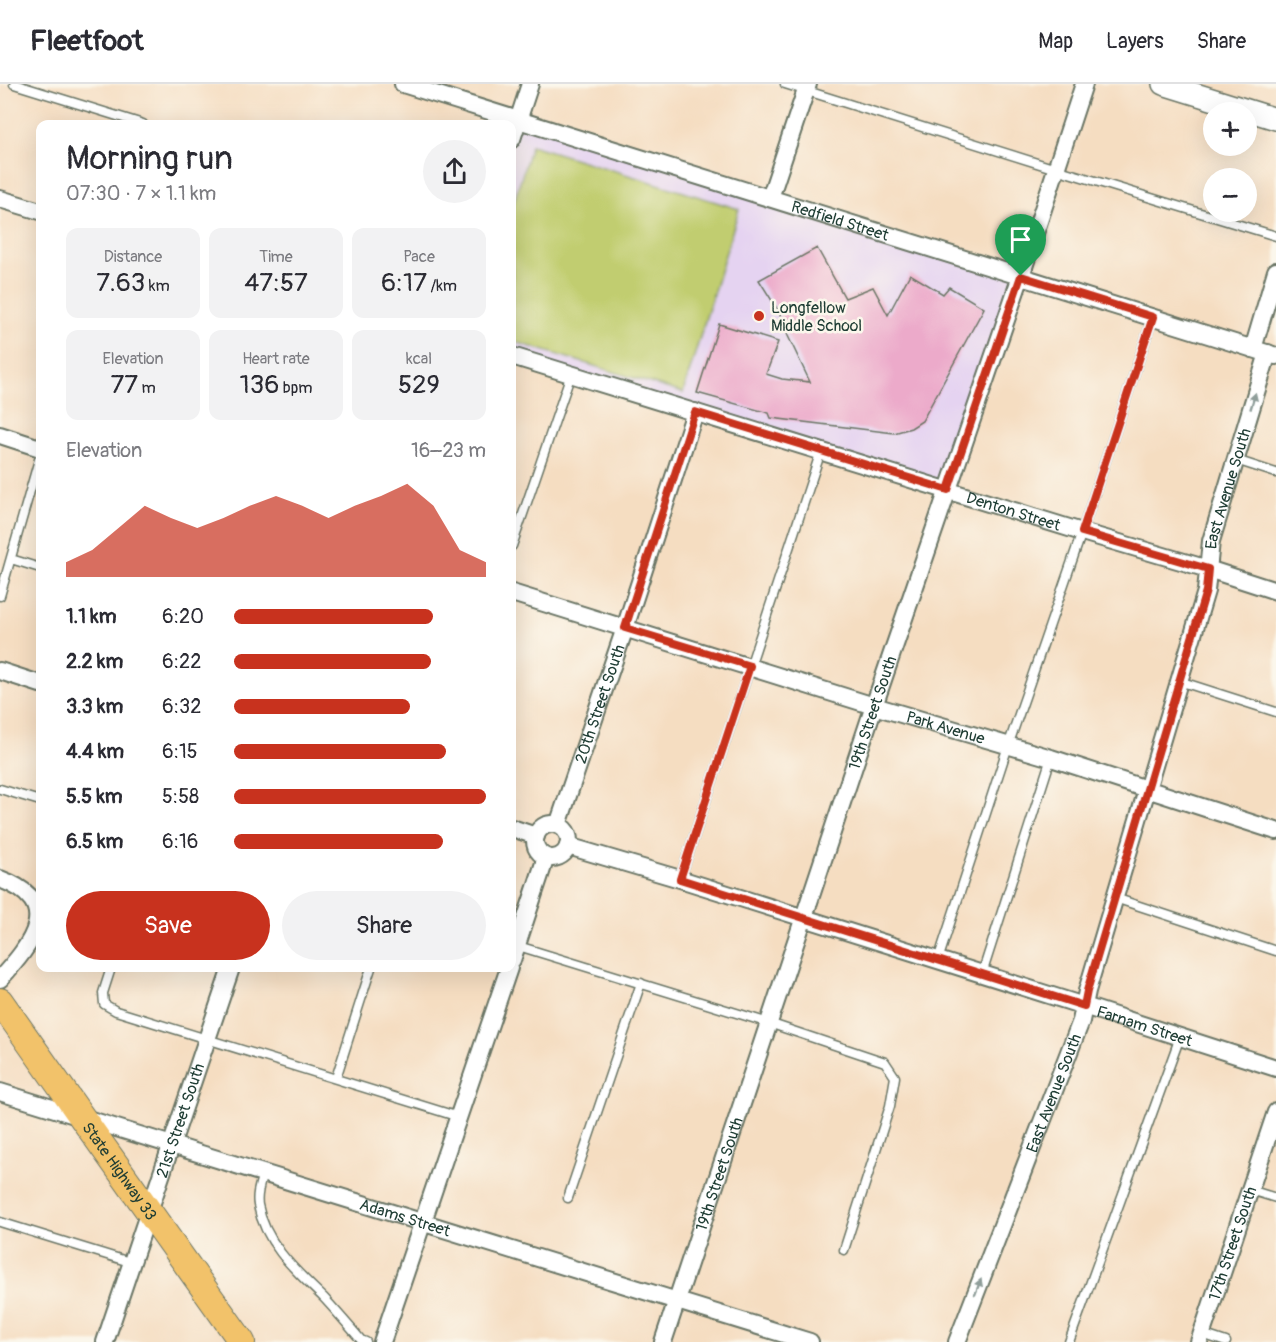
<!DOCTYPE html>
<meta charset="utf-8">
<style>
body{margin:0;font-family:Pangolin,sans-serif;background:#f2f2f3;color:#2b2b33;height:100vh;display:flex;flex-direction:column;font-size:22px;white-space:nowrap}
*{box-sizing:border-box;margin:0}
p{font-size:20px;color:#7c7c81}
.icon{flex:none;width:33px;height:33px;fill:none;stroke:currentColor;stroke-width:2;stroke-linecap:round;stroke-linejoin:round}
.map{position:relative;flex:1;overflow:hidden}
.panel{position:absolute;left:36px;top:36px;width:480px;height:852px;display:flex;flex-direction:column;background:#fff;border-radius:12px;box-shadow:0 6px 24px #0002}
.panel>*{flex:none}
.controls{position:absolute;left:1203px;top:18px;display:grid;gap:12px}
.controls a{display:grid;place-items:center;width:54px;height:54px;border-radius:50%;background:#fff;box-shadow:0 6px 24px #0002;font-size:30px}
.pin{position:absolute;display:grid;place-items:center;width:51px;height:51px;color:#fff;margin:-62px -26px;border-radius:50% 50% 50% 0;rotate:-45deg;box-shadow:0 0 6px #0007}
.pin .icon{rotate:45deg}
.round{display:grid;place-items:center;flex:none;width:63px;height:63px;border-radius:32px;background:#f2f2f3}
.summary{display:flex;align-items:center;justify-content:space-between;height:102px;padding:0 30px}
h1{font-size:33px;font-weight:600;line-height:45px}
.metrics{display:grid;grid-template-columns:repeat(3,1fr);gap:9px;height:102px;padding:6px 30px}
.metrics div{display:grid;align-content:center;border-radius:12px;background:#f2f2f3;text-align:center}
.metrics b{font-size:26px;font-weight:600}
.metrics small{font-size:16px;font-weight:400}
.metrics p{font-size:16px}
.chart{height:168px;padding:12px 30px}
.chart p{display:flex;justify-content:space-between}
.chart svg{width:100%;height:108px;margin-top:6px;fill:#c8321e;opacity:.7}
.action{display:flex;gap:12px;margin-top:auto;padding:12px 30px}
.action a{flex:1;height:69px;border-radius:36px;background:#c8321e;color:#fff;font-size:24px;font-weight:600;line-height:69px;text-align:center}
.action a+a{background:#f2f2f3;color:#2b2b33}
ul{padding:0 30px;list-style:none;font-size:20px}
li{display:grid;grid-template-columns:96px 72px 1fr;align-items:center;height:45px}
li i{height:15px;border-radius:8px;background:#c8321e}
header{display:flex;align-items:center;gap:36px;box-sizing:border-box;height:84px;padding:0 30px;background:#fff;border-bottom:2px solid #e1e1e2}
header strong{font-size:28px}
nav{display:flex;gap:33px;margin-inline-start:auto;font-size:21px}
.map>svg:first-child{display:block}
.built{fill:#e5d3f1}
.park{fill:#c1cd6f;stroke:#708552;stroke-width:1.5}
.building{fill:#ecaaca}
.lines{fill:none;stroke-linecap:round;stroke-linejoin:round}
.service-casing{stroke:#6a7565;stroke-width:11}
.minor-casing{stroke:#6a7565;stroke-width:20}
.tertiary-casing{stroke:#6a7565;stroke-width:24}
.primary-casing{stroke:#6a7565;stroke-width:28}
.service{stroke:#fff;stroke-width:8}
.minor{stroke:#fff;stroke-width:16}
.tertiary{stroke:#fff;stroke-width:21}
.primary{stroke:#f2c26a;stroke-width:26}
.oneway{fill:#8f9e9a}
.route-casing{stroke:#fff;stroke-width:12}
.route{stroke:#c8321e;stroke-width:8}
.poi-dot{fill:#c8321e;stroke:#fbf7ec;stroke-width:2}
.labels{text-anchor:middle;stroke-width:5;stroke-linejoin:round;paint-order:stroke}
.street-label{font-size:16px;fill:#1f3d34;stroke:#fbf7ec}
.poi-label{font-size:16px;fill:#1f3d34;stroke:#fbf7ec;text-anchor:start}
</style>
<header>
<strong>Fleetfoot</strong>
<nav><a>Map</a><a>Layers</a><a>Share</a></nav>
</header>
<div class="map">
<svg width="1276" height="1258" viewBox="0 0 1276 1258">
<rect width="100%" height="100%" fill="#fbf7ec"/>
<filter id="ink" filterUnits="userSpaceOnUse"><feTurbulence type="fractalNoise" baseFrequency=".0167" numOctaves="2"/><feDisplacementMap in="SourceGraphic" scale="12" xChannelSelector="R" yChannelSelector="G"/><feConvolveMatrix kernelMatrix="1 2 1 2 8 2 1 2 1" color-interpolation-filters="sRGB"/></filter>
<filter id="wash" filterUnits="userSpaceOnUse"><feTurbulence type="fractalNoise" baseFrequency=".008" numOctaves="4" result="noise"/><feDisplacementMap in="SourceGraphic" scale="24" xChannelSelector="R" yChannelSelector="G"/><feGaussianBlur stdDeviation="1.35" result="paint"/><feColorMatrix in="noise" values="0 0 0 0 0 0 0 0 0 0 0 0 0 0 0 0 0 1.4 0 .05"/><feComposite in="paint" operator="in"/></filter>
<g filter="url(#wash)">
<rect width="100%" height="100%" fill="#f5ddc1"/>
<path class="built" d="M518 36 1021 192 948 406 512 272V55Z"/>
<path class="park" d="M531 61 739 125 683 309 512 257V125Z"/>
<g id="blocks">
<path class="building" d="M817 164 845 214 873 203 888 231 910 190 943 210 949 203 984 224 922 337 911 344 894 349 771 334 769 329 697 309 719 240 778 258 766 290 782 295 810 298 788 252 778 226 759 196Z"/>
</g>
</g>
<g filter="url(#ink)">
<use href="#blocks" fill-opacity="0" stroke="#6a7565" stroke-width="1.5"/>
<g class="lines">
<defs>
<path id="service" d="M14 0 143 40
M785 0 1056 85 1276 152
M1236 376 1276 389
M512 462 571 290
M11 475 40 484
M0 512 40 372
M1179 597 1276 628
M0 705 40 717
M680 795 821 367
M1115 814 1276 867
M515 861 769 939 885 978 895 993 890 1022 844 1166
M938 876 1008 662 1082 448 1153 233
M111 884 103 909 104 920 116 927 459 1033
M982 890 1051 674
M336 994 371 884
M263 1089C260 1100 256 1110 258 1121 265 1160 297 1188 324 1214 337 1228 349 1242 361 1256L366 1258
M1250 1106 1276 1114
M568 1114 641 899
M0 1138 133 1179
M1202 1250 1226 1258
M1069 1258 1180 953"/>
<g id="minor">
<path id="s1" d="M403 0 1276 272"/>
<path d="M512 55 530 0"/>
<path d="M770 114 808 0"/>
<path d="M0 115 40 127"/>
<path d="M1253 265 1276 187"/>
<path id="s2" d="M512 272 1082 448 1208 485 1276 507"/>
<path d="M0 351 40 364"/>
<path id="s3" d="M512 509 874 622 1051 674 1276 747"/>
<path d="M0 587 40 600"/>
<circle cx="552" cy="757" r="17"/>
<path id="s4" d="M558 741 625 544 695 328"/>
<path d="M512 744 536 752"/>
<path id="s5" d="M568 762 680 795 1084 922 1276 984"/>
<path d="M0 795C65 819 32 860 0 895"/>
<path d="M512 876 546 773"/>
<path id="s6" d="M0 1008 810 1258"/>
<path id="s7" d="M105 1258 231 884"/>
<path d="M382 1258 509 884"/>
<path id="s8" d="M663 1258 874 622 1021 192 1084 0"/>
<path id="s9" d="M957 1258 1081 937 1087 907 1206 507 1211 457 1268 269"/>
<path id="s10" d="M1199 1258 1276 1028"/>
</g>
<path id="tertiary" d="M1163 0 1276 35"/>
<g id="primary">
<path id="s11" d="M0 917 81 1032 242 1258"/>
</g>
</defs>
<use href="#service" class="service-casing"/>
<use href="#minor" class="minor-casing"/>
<use href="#tertiary" class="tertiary-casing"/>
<use href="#primary" class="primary-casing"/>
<use href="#service" class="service"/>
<use href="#minor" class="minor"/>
<use href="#tertiary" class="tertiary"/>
<use href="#primary" class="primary"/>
</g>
<defs><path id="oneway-solid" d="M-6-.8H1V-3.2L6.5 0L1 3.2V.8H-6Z" transform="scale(1.5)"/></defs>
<g class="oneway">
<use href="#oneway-solid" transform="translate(1253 317) rotate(-73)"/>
<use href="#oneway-solid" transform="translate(978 1203) rotate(-69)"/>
</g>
</g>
<g class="lines" filter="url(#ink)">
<defs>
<path id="route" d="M1021 192 1153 233 1082 448 1208 485 1206 507 1087 907 1084 922 680 795 750 582 625 544 695 328 948 406Z"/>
</defs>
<use href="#route" class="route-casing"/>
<use href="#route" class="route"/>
</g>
<circle class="poi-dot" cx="759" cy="232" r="6"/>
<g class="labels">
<g class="street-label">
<text dy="6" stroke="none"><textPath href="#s1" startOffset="458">Redfield Street</textPath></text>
<text dy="6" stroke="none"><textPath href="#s9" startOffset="897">East Avenue South</textPath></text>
<text dy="6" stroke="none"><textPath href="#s2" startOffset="525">Denton Street</textPath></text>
<text dy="6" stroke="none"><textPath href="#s4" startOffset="128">20th Street South</textPath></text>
<text dy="6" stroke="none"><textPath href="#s8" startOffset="663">19th Street South</textPath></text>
<text dy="6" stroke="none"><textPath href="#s3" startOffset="454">Park Avenue</textPath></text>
<text dy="6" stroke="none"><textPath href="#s5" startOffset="604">Farnam Street</textPath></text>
<text dy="6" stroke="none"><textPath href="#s9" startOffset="267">East Avenue South</textPath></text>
<text dy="6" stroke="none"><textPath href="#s7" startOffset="234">21st Street South</textPath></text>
<text dy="6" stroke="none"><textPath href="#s11" startOffset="208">State Highway 33</textPath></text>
<text dy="6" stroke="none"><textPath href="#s8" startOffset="177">19th Street South</textPath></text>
<text dy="6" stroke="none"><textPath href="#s6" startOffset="424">Adams Street</textPath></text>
<text dy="6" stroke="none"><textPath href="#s10" startOffset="104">17th Street South</textPath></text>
</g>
<g class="poi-label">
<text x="771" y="229">Longfellow<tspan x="771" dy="18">Middle School</tspan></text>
</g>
</g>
</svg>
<div class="controls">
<a>+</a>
<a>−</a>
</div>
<div class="pin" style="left:1021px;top:192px;background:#1e9e55"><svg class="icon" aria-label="arrive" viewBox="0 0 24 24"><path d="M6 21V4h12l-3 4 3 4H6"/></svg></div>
<section class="panel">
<div class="summary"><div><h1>Morning run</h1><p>07:30 · 7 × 1.1 km</p></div><a class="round"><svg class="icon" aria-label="share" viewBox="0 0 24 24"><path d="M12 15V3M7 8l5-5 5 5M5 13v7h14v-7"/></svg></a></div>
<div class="metrics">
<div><p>Distance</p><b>7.63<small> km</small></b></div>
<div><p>Time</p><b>47:57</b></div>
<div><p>Pace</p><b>6:17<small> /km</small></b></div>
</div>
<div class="metrics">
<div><p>Elevation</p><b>77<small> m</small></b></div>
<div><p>Heart rate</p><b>136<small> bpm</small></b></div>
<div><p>kcal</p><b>529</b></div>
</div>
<div class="chart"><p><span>Elevation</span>16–23 m</p>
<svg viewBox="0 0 160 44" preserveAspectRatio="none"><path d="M0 44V38L10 33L20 24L30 15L40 20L50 24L60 20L70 15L80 11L90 15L100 20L110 15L120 11L130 6L140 15L150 33L160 38V44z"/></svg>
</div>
<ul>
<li><b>1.1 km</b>6:20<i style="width:79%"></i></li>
<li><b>2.2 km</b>6:22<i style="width:78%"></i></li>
<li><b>3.3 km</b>6:32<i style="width:70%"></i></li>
<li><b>4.4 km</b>6:15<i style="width:84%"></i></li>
<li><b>5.5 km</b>5:58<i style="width:100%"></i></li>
<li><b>6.5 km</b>6:16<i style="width:83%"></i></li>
</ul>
<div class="action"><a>Save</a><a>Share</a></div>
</section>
</div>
